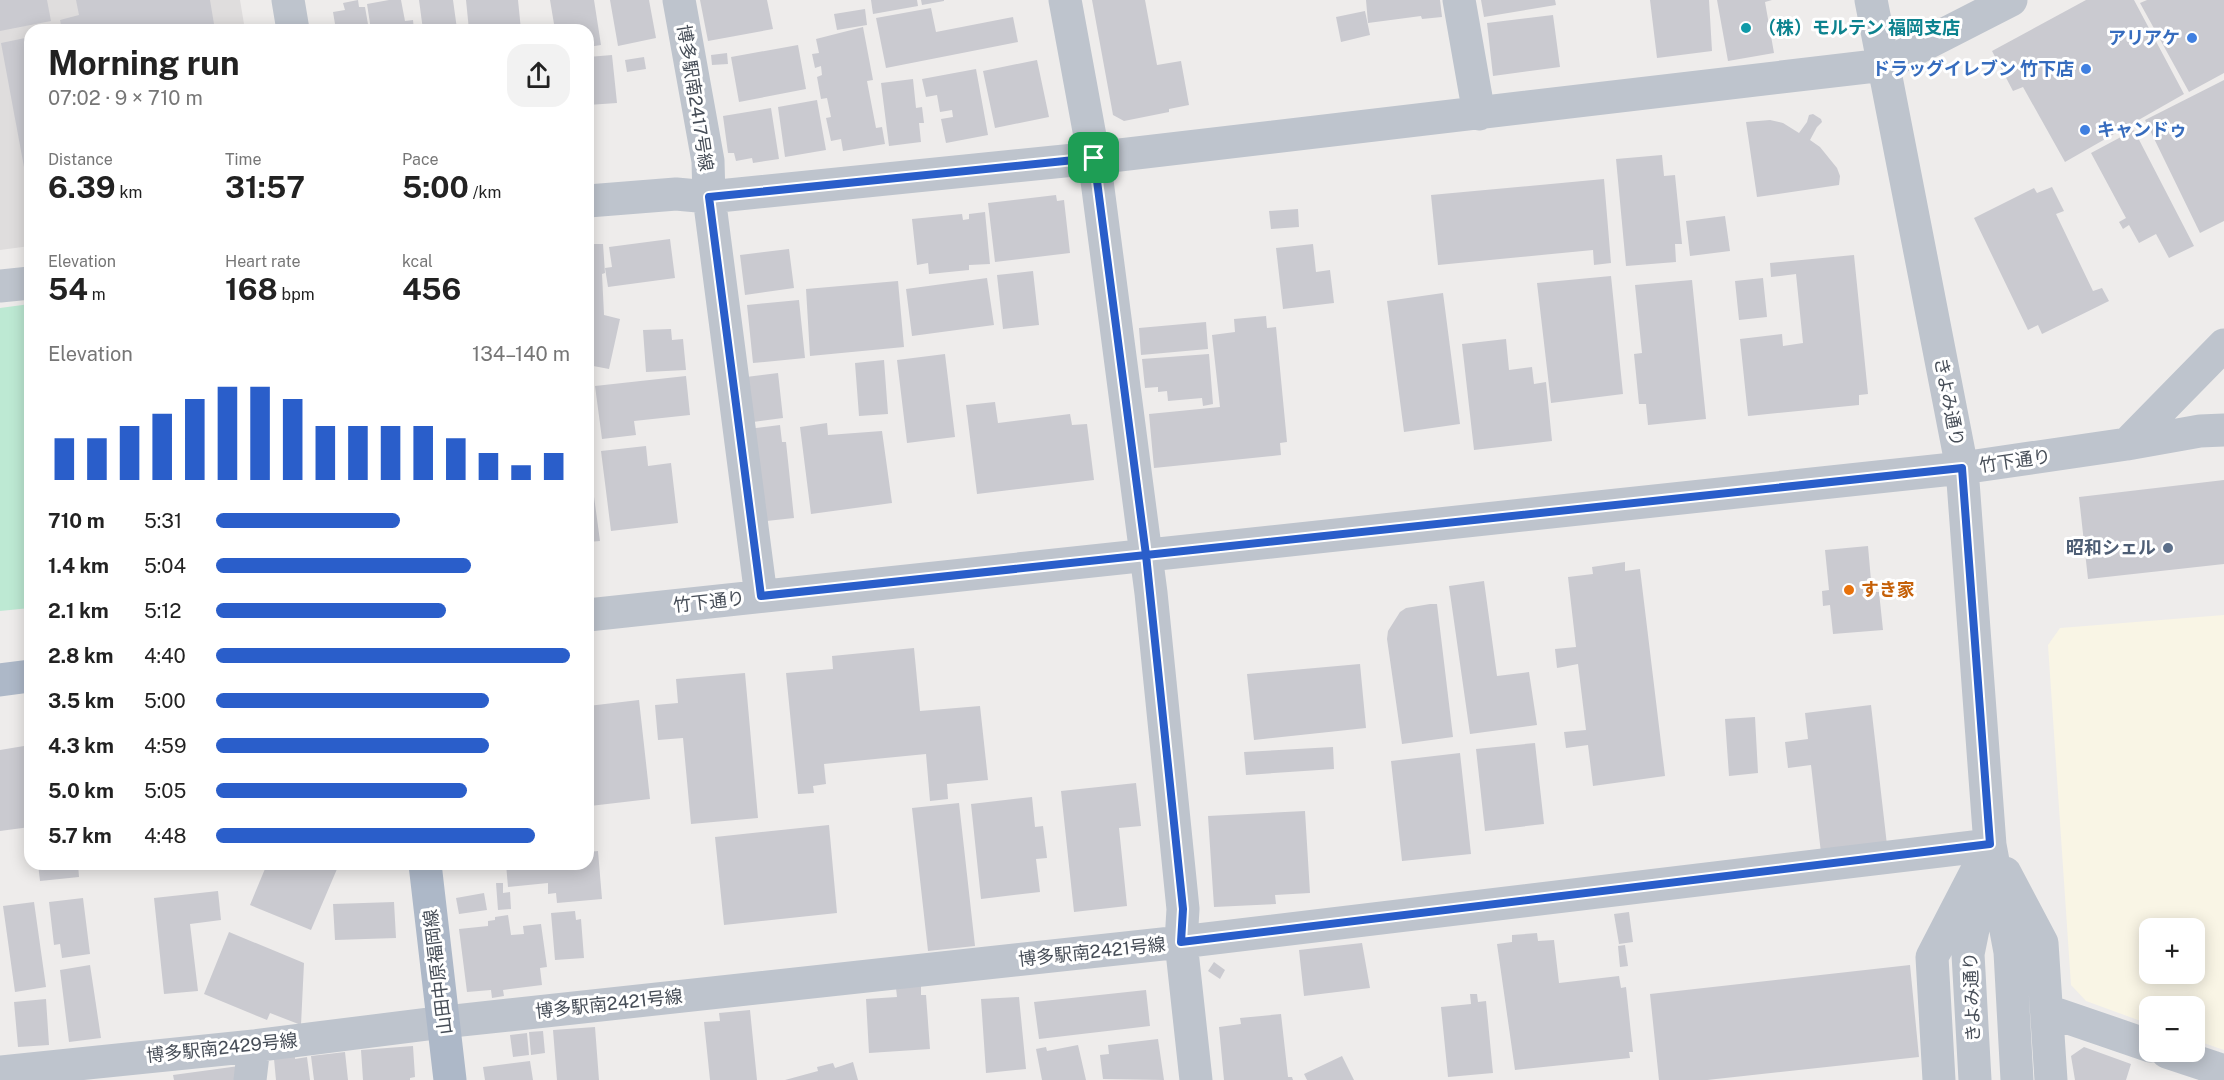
<!DOCTYPE html>
<meta charset="utf-8">
<style>
body{margin:0;font-family:"Public Sans","Noto Sans JP",sans-serif;background:#f2f2f2;color:#222;height:100vh;display:flex;flex-direction:column;font-size:22px;white-space:nowrap}
*{box-sizing:border-box;margin:0}
p{font-size:20px;color:#767676}
.icon{flex:none;width:33px;height:33px;fill:none;stroke:currentColor;stroke-width:2;stroke-linecap:round;stroke-linejoin:round}
.map{position:relative;flex:1;overflow:hidden}
.sheet{position:absolute;left:24px;top:24px;width:570px;height:846px;display:flex;flex-direction:column;background:#fff;border-radius:18px;box-shadow:0 3px 15px #0003}
.sheet>*{flex:none}
.fabs{position:absolute;left:2139px;top:918px;display:grid;gap:12px}
.fabs a{display:grid;place-items:center;width:66px;height:66px;border-radius:12px;background:#fff;box-shadow:0 3px 15px #0003;font-size:30px}
.pin{position:absolute;display:grid;place-items:center;width:51px;height:51px;color:#fff;margin:-26px;border-radius:12px;box-shadow:0 3px 9px #0006}
.round{display:grid;place-items:center;flex:none;width:63px;height:63px;border-radius:18px;background:#f2f2f2}
.head{display:flex;align-items:center;justify-content:space-between;height:102px;padding:0 24px}
h1{font-size:33px;font-weight:700;line-height:45px}
.stats{display:grid;grid-template-columns:repeat(3,1fr);gap:9px;height:102px;padding:6px 24px}
.stats div{display:grid;align-content:center}
.stats b{font-size:30px;font-weight:700}
.stats small{font-size:16px;font-weight:400}
.stats p{font-size:16px}
.chart{height:168px;padding:12px 24px}
.chart p{display:flex;justify-content:space-between}
.chart svg{width:100%;height:108px;margin-top:6px;stroke:#2a5eca;stroke-width:6}
ul{padding:0 24px;list-style:none;font-size:20px}
li{display:grid;grid-template-columns:96px 72px 1fr;align-items:center;height:45px}
li i{height:15px;border-radius:8px;background:#2a5eca}
.map>svg:first-child{display:block}
.commercial{fill:#f9f5e5;fill-rule:evenodd}
.education{fill:#dfdddd}
.green{fill:#bde9d3}
.building{fill:#cacad0}
.lines{fill:none;stroke-linecap:round;stroke-linejoin:round}
.minor{stroke:#bec4cd;stroke-width:33}
.major{stroke:#adb8c8;stroke-width:33}
.route-casing{stroke:#fff;stroke-width:12}
.route{stroke:#2a5eca;stroke-width:8}
.culture-dot{fill:#0f9aa8;stroke:#fff;stroke-width:2}
.shop-dot{fill:#3f7fe0;stroke:#fff;stroke-width:2}
.service-dot{fill:#5c6f8a;stroke:#fff;stroke-width:2}
.food-dot{fill:#e8710a;stroke:#fff;stroke-width:2}
.labels{text-anchor:middle;stroke-width:6;stroke-linejoin:round;paint-order:stroke}
.culture-label{font-size:18px;font-weight:bold;fill:#0d838f;stroke:#fff;text-anchor:start}
.shop-label{font-size:18px;font-weight:bold;fill:#366cbe;stroke:#fff;text-anchor:end}
.street-label{font-size:18px;fill:#464d57;stroke:#fff}
.service-label{font-size:18px;font-weight:bold;fill:#4e5e75;stroke:#fff;text-anchor:end}
.food-label{font-size:18px;font-weight:bold;fill:#c56008;stroke:#fff;text-anchor:start}
</style>
<div class="map">
<svg width="2224" height="1080" viewBox="0 0 2224 1080">
<rect width="100%" height="100%" fill="#eeeceb"/>
<path class="commercial" d="M2224 615V1050L2195 1040 2194 1006H2150L2149 1024 2086 1001 2071 985 2048 645 2060 628ZM2150 928H2194V974H2150Z"/>
<path class="education" d="M0 0H240L245 30H30V246L0 250Z"/>
<path class="green" d="M30 304V608L0 611V308Z"/>
<path class="building" d="M0 0H47L51 21 0 31Z
M76 0H210L215 30H62L60 20 79 15Z
M358 0 359 7H365L369 30H336L333 12 345 10 343 3Z
M389 0H401L405 21 413 20 414 30H371L367 4Z
M419 0H453L457 29 423 30Z
M466 0H518L521 30H469Z
M550 0H594L601 45 588 47V30H555Z
M610 0H649L656 38 618 46Z
M700 0H767L773 29 708 41Z
M871 0H917L918 6 873 14Z
M921 0H944V1L922 5Z
M1092 0H1145L1157 65 1181 61 1189 105 1169 109V112L1124 121 1113 115Z
M1366 0H1440L1442 17 1422 19 1421 16 1368 23Z
M1481 0H1555L1556 5 1484 17Z
M1650 0H1709L1712 51 1657 58Z
M1717 0H1772L1765 2 1774 53 1728 61Z
M2086 0H2134L2184 94 2065 162 2023 87 2013 91 1992 51Z
M2147 0H2224V73L2189 92 2140 3Z
M931 8 936 32 1013 17 1018 42 886 68 876 18Z
M865 9 867 25 837 30 834 14Z
M1365 11 1370 35 1341 42 1336 17Z
M1553 15 1560 67 1493 76 1487 23Z
M863 27 873 80 867 81 876 128 882 127 885 144 843 151 841 139 831 141 826 118 831 117 827 98 821 99 817 77 822 75 821 66 815 68 812 54 819 53 816 39Z
M30 37V194H29L1 43Z
M798 45 806 89 739 102 731 57Z
M727 53 728 64 712 65 711 55Z
M612 55 617 103 588 105V57Z
M644 57 646 69 627 72 625 60Z
M1037 60 1049 117 995 128 983 71Z
M976 69 988 135 946 143 941 119 953 117 952 110 940 112 937 95 926 97 922 79Z
M913 79 916 108 922 107 924 123H919L921 142 889 146 881 83Z
M2224 80V221L2200 233 2145 120Z
M817 100 826 150 785 157 778 107Z
M771 108 779 159 753 163 752 158 736 161 734 153H728L723 116Z
M1813 114 1821 119 1822 122 1817 127 1810 140 1820 147 1837 168 1840 176 1839 185 1757 197 1746 122 1770 120 1783 123 1799 133 1807 122 1809 115Z
M2134 130 2194 246 2169 258 2156 234 2139 243 2129 225 2123 229 2119 222 2126 218 2091 153Z
M1662 155 1664 176 1675 175 1682 244H1675L1676 262 1626 266 1616 159Z
M1604 179 1611 263 1594 265 1593 250 1438 265 1431 195Z
M2052 187 2064 211 2056 214 2093 291 2102 288 2109 301 2042 334 2038 325 2028 330 1974 218 2034 188 2037 193Z
M1056 195 1057 201 1064 200 1070 253 995 262 988 203Z
M1298 209 1299 227 1271 229 1269 211Z
M985 212 990 264 969 265V270L929 274 928 263 917 265 912 219 962 214 963 220 969 219V214Z
M1725 216 1730 251 1690 256 1686 221Z
M670 239 675 278 608 287 605 268 612 267 609 247Z
M588 244H603L605 273 602 274 604 315 620 319 609 369 588 365Z
M1313 244 1316 272 1330 270 1334 303 1283 309 1276 248Z
M789 249 794 288 745 295 740 255Z
M1854 255 1868 394 1859 395V405L1748 416 1740 339 1782 334 1783 346 1803 343 1796 274 1771 277 1770 263Z
M1033 271 1039 325 1003 329 997 275Z
M1611 276 1623 394 1551 403 1537 283Z
M987 278 994 325 912 336 906 289Z
M1763 278 1767 317 1739 320 1735 281Z
M1692 280 1706 419 1648 425 1646 404H1639L1634 354 1642 353 1635 285Z
M898 281 904 347 810 356 806 289Z
M1443 293 1460 424 1404 432 1387 301Z
M799 300 805 358 753 363 747 305Z
M1266 316 1267 328 1276 327 1287 442 1280 443 1281 455 1154 468 1149 414 1220 407 1212 335 1235 332 1234 319Z
M1206 322 1208 349 1141 355 1139 328Z
M671 329 672 340 683 339 686 370 646 372 643 330Z
M1506 339 1509 370 1532 367 1534 384 1546 382 1552 441 1474 450 1462 344Z
M945 354 955 437 907 443 897 360Z
M1209 354 1213 404 1203 406 1202 398 1168 401 1167 391 1158 392V387L1145 388 1142 359Z
M884 360 888 414 859 416 855 363Z
M778 373 783 418 753 422 746 377Z
M686 376 690 415 634 421 636 435 602 439 595 386Z
M995 402 998 423 1070 414 1072 425 1087 424 1094 480 977 494 966 405Z
M827 423 828 435 882 431 892 503 811 514 800 427Z
M780 425 782 442H786L794 518 758 522 748 429Z
M646 446 648 466 671 463 678 523 611 531 601 451Z
M588 452 600 541 588 542Z
M2224 480V564L2088 579 2079 497Z
M1868 546 1872 592H1879L1883 630 1833 634 1830 605 1823 606 1822 591 1829 590 1825 550Z
M1625 562V571L1640 569 1665 776 1593 786 1588 745 1566 748 1564 732 1586 730 1578 664 1557 668 1555 649 1576 647 1568 577 1593 574 1592 567Z
M1484 581 1497 676 1529 672 1537 725 1470 734 1449 586Z
M1430 604H1437L1453 737 1402 744 1387 639 1388 631 1400 612 1406 608Z
M914 648 920 711 980 706 988 780 947 784 948 799 930 801 926 754 824 764 826 784 813 786 814 793 798 794 786 673 833 669 832 656Z
M1360 664 1366 728 1254 740 1247 674Z
M745 673 758 818 691 824 683 738 658 740 655 705 678 703 676 679Z
M639 700 650 799 590 806 588 706Z
M1871 705 1887 845 1821 853 1811 765 1788 768 1785 742 1808 739 1805 713Z
M1755 717 1758 773 1729 776 1725 719Z
M1535 743 1544 824 1485 831 1476 749Z
M30 745V827L0 831V750Z
M1333 747 1334 769 1246 775 1244 752Z
M1460 753 1471 854 1402 861 1391 761Z
M1136 783 1141 826 1119 828 1127 906 1074 912 1061 791Z
M1032 797 1035 827 1043 826 1047 858 1036 859 1040 892 981 899 971 804Z
M959 803 975 946 928 951 912 808Z
M1305 811 1310 893 1275 895 1276 904 1214 907 1208 816Z
M829 825 837 913 724 925 715 837Z
M598 851 602 899 557 903 556 893 548 894V883L508 887 506 864H588V852Z
M38 864H78L79 877 40 881Z
M267 864H325L337 869 311 930 250 905Z
M496 883H503V893L510 892 511 909 498 910Z
M218 891 221 920 190 924 198 991 164 994 154 898Z
M484 893 487 910 459 914 456 898Z
M83 898 90 954 62 958 60 944 54 945 49 902Z
M34 902 46 987 15 992 3 906Z
M394 902 396 938 335 940 333 904Z
M575 911 576 920 581 919 584 958 555 960 551 913Z
M1629 912 1633 942 1619 944 1614 914Z
M508 915 511 935 524 934 523 926 541 924 547 967 540 968 542 985 503 990 504 996 492 998 491 990 467 992 459 929 488 926V921L495 920V917Z
M229 932 304 963 301 1025 270 1013 267 1020 204 994Z
M1537 933 1538 941 1554 940 1559 983 1619 976 1621 988 1626 987 1633 1052H1629L1630 1058 1515 1070 1497 944 1512 942V935Z
M1362 943 1370 988 1304 996 1299 950Z
M1625 945 1628 966 1620 967 1618 946Z
M1214 962 1225 970 1220 979 1208 971Z
M90 965 101 1038 69 1042 60 970Z
M1910 965 1919 1057 1707 1080H1659L1650 994Z
M921 986V995H926L930 1049 869 1053 866 999 897 997 896 988Z
M1146 990 1150 1026 1039 1039 1034 1002Z
M1470 994H1477L1478 1002 1486 1001 1493 1073 1448 1077 1441 1007 1471 1004Z
M1019 997 1026 1069 986 1073 981 999Z
M46 999 49 1045 18 1047 14 1002Z
M750 1010 757 1080H710L704 1022 720 1021 719 1013Z
M1281 1014 1288 1077H1292L1293 1080H1224L1219 1027 1241 1024 1240 1018Z
M595 1027 599 1080H557L553 1030Z
M543 1031 545 1053 531 1055 529 1032Z
M527 1033 529 1055 513 1057 510 1035Z
M1158 1039 1164 1080 1103 1079 1100 1055 1109 1054 1108 1045Z
M1078 1045 1086 1080H1042L1036 1049 1046 1047 1047 1051Z
M413 1046 415 1077 410 1078V1080H363L361 1050Z
M2084 1047 2131 1064 2126 1080H2075L2071 1056Z
M345 1052 348 1080H314L311 1056Z
M295 1056V1059L307 1057 310 1080H276L274 1059Z
M1342 1056 1354 1080H1307L1304 1074Z
M530 1061 533 1080H485L483 1067Z
M853 1062 858 1080H785L818 1071 817 1067 833 1063 835 1068Z
M239 1066 240 1080H174L173 1075Z"/>
<g class="lines">
<path class="minor" d="M288 0 293 30
M679 0 708 161 709 197 761 596
M1065 0 1094 158 1151 593 1183 909 1181 942 1196 1080
M1459 0 1479 114
M1871 0 1962 468 1990 845 2010 952 2017 1080
M588 201 676 194 709 197 1094 158 1884 65 2011 0
M0 286 30 283
M2127 444 2224 345
M588 615 1962 468 2127 444 2200 431 2224 430
M2005 873 2042 943 2051 1080
M2048 1011 2150 1046
M2167 1052 2224 1071
M0 1072 254 1046 444 1022 1181 942 1990 845
M250 1080 254 1046
M1939 1080 1932 957 1990 845
M1975 1080 1968 954 1982 885"/>
<path class="major" d="M0 680 30 676
M425 864 450 1080"/>
</g>
<g class="lines">
<defs>
<path id="route" d="M1094 158 709 197 761 596 1146 555 1183 909 1181 942 1990 844 1962 468 1146 555 1094 158"/>
</defs>
<use href="#route" class="route-casing"/>
<use href="#route" class="route"/>
</g>
<circle class="culture-dot" cx="1746" cy="28" r="6"/>
<g class="shop-dot">
<circle cx="2192" cy="38" r="6"/>
<circle cx="2086" cy="69" r="6"/>
<circle cx="2085" cy="130" r="6"/>
</g>
<circle class="service-dot" cx="2168" cy="548" r="6"/>
<circle class="food-dot" cx="1849" cy="590" r="6"/>
<g class="labels">
<g class="culture-label">
<text x="1758" y="34">（株）モルテン 福岡支店</text>
</g>
<g class="shop-label">
<text x="2180" y="44">アリアケ</text>
<text x="2074" y="75">ドラッグイレブン 竹下店</text>
<text x="2097" y="136" text-anchor="start">キャンドゥ</text>
</g>
<g class="street-label">
<text transform="translate(695 98) rotate(81)" y="6">博多駅南2417号線</text>
<text transform="translate(1949 402) rotate(79)" y="6">きよみ通り</text>
<text transform="translate(2015 461) rotate(-8)" y="6">竹下通り</text>
<text transform="translate(709 602) rotate(-6)" y="6">竹下通り</text>
<text transform="translate(1092 952) rotate(-6)" y="6">博多駅南2421号線</text>
<text transform="translate(438 972) rotate(-97)" y="6">山田中原福岡線</text>
<text transform="translate(1972 997) rotate(-92)" y="6">きよみ通り</text>
<text transform="translate(609 1004) rotate(-6)" y="6">博多駅南2421号線</text>
<text transform="translate(222 1048) rotate(-6)" y="6">博多駅南2429号線</text>
</g>
<g class="service-label">
<text x="2156" y="554">昭和シェル</text>
</g>
<g class="food-label">
<text x="1861" y="596">すき家</text>
</g>
</g>
</svg>
<div class="fabs">
<a>+</a>
<a>−</a>
</div>
<div class="pin" style="left:1094px;top:158px;background:#1e9e55"><svg class="icon" aria-label="arrive" viewBox="0 0 24 24"><path d="M6 21V4h12l-3 4 3 4H6"/></svg></div>
<section class="sheet">
<div class="head"><div><h1>Morning run</h1><p>07:02 · 9 × 710 m</p></div><a class="round"><svg class="icon" aria-label="share" viewBox="0 0 24 24"><path d="M12 15V3M7 8l5-5 5 5M5 13v7h14v-7"/></svg></a></div>
<div class="stats">
<div><p>Distance</p><b>6.39<small> km</small></b></div>
<div><p>Time</p><b>31:57</b></div>
<div><p>Pace</p><b>5:00<small> /km</small></b></div>
</div>
<div class="stats">
<div><p>Elevation</p><b>54<small> m</small></b></div>
<div><p>Heart rate</p><b>168<small> bpm</small></b></div>
<div><p>kcal</p><b>456</b></div>
</div>
<div class="chart"><p><span>Elevation</span>134–140 m</p>
<svg viewBox="0 0 160 44" preserveAspectRatio="none"><path d="M5 44V27M15 44V27M25 44V22M35 44V17M45 44V11M55 44V6M65 44V6M75 44V11M85 44V22M95 44V22M105 44V22M115 44V22M125 44V27M135 44V33M145 44V38M155 44V33"/></svg>
</div>
<ul>
<li><b>710 m</b>5:31<i style="width:52%"></i></li>
<li><b>1.4 km</b>5:04<i style="width:72%"></i></li>
<li><b>2.1 km</b>5:12<i style="width:65%"></i></li>
<li><b>2.8 km</b>4:40<i style="width:100%"></i></li>
<li><b>3.5 km</b>5:00<i style="width:77%"></i></li>
<li><b>4.3 km</b>4:59<i style="width:77%"></i></li>
<li><b>5.0 km</b>5:05<i style="width:71%"></i></li>
<li><b>5.7 km</b>4:48<i style="width:90%"></i></li>
</ul>
</section>
</div>
